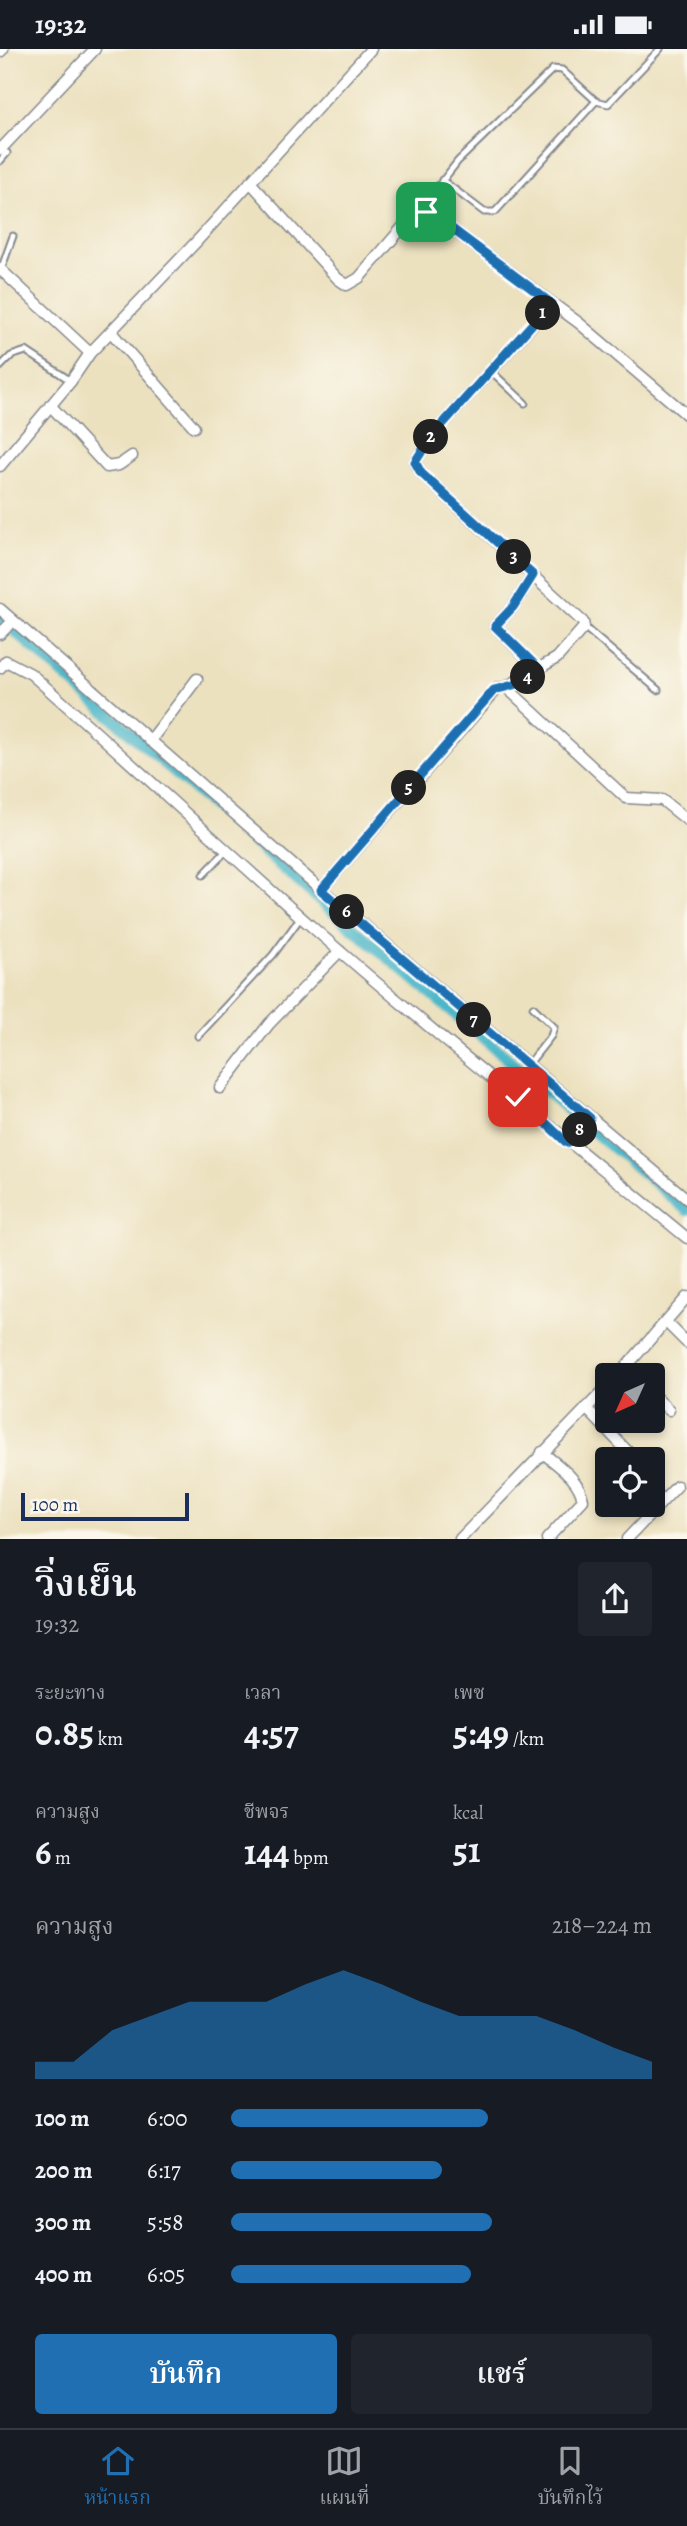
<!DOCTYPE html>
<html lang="th">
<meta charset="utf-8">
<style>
body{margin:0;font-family:Alegreya,"Noto Serif Thai",serif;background:#20242c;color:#f1f3f6;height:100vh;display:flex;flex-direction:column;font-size:26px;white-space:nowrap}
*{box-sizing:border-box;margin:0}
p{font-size:23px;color:#9ea1a6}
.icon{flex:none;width:38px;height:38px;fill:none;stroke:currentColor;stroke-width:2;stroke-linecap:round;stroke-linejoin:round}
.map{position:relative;height:1490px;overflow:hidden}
.side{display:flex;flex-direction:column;background:#171b24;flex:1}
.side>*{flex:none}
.needle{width:46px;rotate:225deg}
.controls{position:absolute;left:595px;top:1314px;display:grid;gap:14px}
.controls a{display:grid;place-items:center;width:70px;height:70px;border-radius:7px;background:#171b24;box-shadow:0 4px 10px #0003;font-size:35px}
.scale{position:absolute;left:21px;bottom:18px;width:168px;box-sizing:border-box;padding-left:7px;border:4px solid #1b2f5e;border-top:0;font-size:19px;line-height:24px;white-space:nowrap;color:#1b2f5e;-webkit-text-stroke:5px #fbf7ec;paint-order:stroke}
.pin{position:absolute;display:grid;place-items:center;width:60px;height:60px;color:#fff;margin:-30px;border-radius:14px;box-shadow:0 4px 10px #0006}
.km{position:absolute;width:35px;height:35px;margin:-18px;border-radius:50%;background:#222;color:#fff;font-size:19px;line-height:35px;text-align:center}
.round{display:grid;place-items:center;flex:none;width:74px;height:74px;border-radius:7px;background:#20242c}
.head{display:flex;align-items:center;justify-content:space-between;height:119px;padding:0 35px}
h1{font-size:38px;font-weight:600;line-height:52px}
.figures{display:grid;grid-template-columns:repeat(3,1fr);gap:10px;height:119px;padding:7px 35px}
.figures div{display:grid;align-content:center}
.figures b{font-size:35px;font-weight:600}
.figures small{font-size:19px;font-weight:400}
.figures p{font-size:19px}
.chart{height:196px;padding:14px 35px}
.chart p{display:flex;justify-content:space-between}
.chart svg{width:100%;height:126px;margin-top:7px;fill:#1f6fb2;opacity:.7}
.action{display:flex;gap:14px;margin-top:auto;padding:14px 35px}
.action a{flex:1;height:80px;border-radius:7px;background:#1f6fb2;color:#fff;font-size:28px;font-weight:600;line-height:80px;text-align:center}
.action a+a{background:#20242c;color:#f1f3f6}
ul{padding:0 35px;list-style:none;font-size:23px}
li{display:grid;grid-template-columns:112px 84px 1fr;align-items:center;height:52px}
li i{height:18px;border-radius:9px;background:#1f6fb2}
.status{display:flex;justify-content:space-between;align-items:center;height:49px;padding:0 35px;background:#171b24;direction:ltr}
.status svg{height:19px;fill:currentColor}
.tab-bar{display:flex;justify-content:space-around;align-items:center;height:98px;border-top:2px solid #363941;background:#171b24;font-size:19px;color:#9ea1a6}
.tab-bar a{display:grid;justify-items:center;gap:4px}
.tab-bar .on{color:#1f6fb2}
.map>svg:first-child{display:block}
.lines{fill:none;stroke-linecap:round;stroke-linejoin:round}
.canal{stroke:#4cb7c9;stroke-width:12}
.lane-casing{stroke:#84888e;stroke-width:9}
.street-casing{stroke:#84888e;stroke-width:13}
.lane{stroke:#fff;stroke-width:5}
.street{stroke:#fff;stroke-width:10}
.route-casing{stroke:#fff;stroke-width:14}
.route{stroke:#1f6fb2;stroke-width:9}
</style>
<div class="status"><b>19:32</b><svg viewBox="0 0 49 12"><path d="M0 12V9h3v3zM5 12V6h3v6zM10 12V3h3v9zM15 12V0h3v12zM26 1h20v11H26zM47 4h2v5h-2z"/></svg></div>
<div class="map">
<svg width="687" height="1490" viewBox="0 0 687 1490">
<rect width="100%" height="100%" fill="#fbf7ec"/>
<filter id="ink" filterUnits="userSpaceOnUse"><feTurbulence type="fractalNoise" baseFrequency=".0143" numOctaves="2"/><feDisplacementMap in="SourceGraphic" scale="14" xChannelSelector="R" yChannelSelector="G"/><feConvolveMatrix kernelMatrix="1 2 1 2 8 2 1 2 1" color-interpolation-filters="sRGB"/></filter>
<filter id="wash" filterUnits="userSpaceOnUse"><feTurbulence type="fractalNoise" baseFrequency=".00686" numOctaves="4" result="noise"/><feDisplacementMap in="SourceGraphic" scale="28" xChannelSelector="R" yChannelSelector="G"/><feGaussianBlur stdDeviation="1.57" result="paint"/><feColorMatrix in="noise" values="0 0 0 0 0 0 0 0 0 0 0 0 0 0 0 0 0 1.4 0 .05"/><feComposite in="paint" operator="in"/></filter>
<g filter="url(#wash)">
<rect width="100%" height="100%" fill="#ece1bf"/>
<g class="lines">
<path class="canal" d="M0 569 307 840 687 1161"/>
</g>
</g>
<g filter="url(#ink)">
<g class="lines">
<defs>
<path id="lane" d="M0 112 7 104
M442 131 484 163H495L596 52 608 55 660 0
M418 163 458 112 553 20 562 21 596 52
M1 221 13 187
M0 318 11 307 26 302 71 332
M491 322 525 354
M584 578 658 641
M203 826 226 802
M198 987 273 906 301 868
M528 1016 551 987 554 978 533 958"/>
<path id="street" d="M0 3 3 0
M0 101 95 0
M250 133 338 230 347 236 359 229 414 165 433 166 579 274 687 366
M0 220 90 304
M111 283 194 378
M50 356 107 418 119 416 132 407
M0 417 71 332 90 304 198 191 371 0
M533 526 513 558 495 577 539 621
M0 560 309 830 687 1150
M0 585 13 572
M0 619 6 612 31 625C125 708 217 794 311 877 434 985 561 1085 687 1189
M506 638 557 609 584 578 583 573 421 424 415 413 431 388 551 255
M150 692 197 630
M321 841 498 639 506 638 626 749 662 751 687 771
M220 1039 269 975 340 902
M567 1094 590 1069
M667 1274 687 1294
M619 1326 687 1248
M653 1346 669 1361
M586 1359 635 1410
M542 1403C558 1417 579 1429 583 1451L547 1490
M460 1490 607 1338
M627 1490 677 1437"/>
</defs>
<use href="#lane" class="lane-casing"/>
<use href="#street" class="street-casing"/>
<use href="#lane" class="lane"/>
<use href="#street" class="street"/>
</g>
</g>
<g class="lines" filter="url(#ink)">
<defs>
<path id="route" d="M426 163 447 176 551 254 431 388 415 413 421 424 533 526 513 558 495 577 540 621 517 635 494 641 321 841 590 1069 567 1094 518 1048"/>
</defs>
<use href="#route" class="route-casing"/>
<use href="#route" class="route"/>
</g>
</svg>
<div class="controls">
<a><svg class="needle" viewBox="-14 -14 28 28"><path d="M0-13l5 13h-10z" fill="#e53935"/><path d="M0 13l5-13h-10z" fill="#9ea1a6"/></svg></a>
<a><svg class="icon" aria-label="locate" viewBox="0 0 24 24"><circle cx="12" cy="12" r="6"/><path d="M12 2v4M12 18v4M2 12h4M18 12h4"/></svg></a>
</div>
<div class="scale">100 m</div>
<div class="pin" style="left:426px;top:163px;background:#1e9e55"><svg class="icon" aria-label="arrive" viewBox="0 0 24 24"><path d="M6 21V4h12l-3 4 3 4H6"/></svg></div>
<div class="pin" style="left:518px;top:1048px;background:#d93025"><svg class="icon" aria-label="check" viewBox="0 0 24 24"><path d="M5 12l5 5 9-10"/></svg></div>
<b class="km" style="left:543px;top:264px">1</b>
<b class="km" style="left:431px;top:388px">2</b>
<b class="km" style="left:514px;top:508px">3</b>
<b class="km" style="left:528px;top:628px">4</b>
<b class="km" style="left:409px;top:739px">5</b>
<b class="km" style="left:347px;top:863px">6</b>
<b class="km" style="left:474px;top:971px">7</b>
<b class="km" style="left:580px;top:1081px">8</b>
</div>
<section class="side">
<div class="head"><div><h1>วิ่งเย็น</h1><p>19:32</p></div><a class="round"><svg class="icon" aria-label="share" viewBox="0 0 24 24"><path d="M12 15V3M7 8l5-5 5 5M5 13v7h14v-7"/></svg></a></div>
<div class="figures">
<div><p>ระยะทาง</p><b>0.85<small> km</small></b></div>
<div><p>เวลา</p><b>4:57</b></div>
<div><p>เพซ</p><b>5:49<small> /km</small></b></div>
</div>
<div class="figures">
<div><p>ความสูง</p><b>6<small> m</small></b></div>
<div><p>ชีพจร</p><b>144<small> bpm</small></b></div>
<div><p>kcal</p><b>51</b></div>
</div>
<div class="chart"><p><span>ความสูง</span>218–224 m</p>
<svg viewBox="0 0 160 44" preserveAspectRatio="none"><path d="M0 44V38L10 38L20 27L30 22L40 17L50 17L60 17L70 11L80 6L90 11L100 17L110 22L120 22L130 22L140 27L150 33L160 38V44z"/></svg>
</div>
<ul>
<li><b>100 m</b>6:00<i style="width:61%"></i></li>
<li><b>200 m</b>6:17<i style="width:50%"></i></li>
<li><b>300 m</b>5:58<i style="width:62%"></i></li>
<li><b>400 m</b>6:05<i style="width:57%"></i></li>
</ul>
<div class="action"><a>บันทึก</a><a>แชร์</a></div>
</section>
<nav class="tab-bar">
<a class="on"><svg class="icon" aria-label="home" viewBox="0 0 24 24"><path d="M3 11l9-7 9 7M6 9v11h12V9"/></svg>หน้าแรก</a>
<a><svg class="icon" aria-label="map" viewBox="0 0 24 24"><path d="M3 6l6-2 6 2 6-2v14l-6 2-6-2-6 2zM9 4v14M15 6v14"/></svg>แผนที่</a>
<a><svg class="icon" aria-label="saved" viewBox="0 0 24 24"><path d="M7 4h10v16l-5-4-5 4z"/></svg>บันทึกไว้</a>
</nav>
